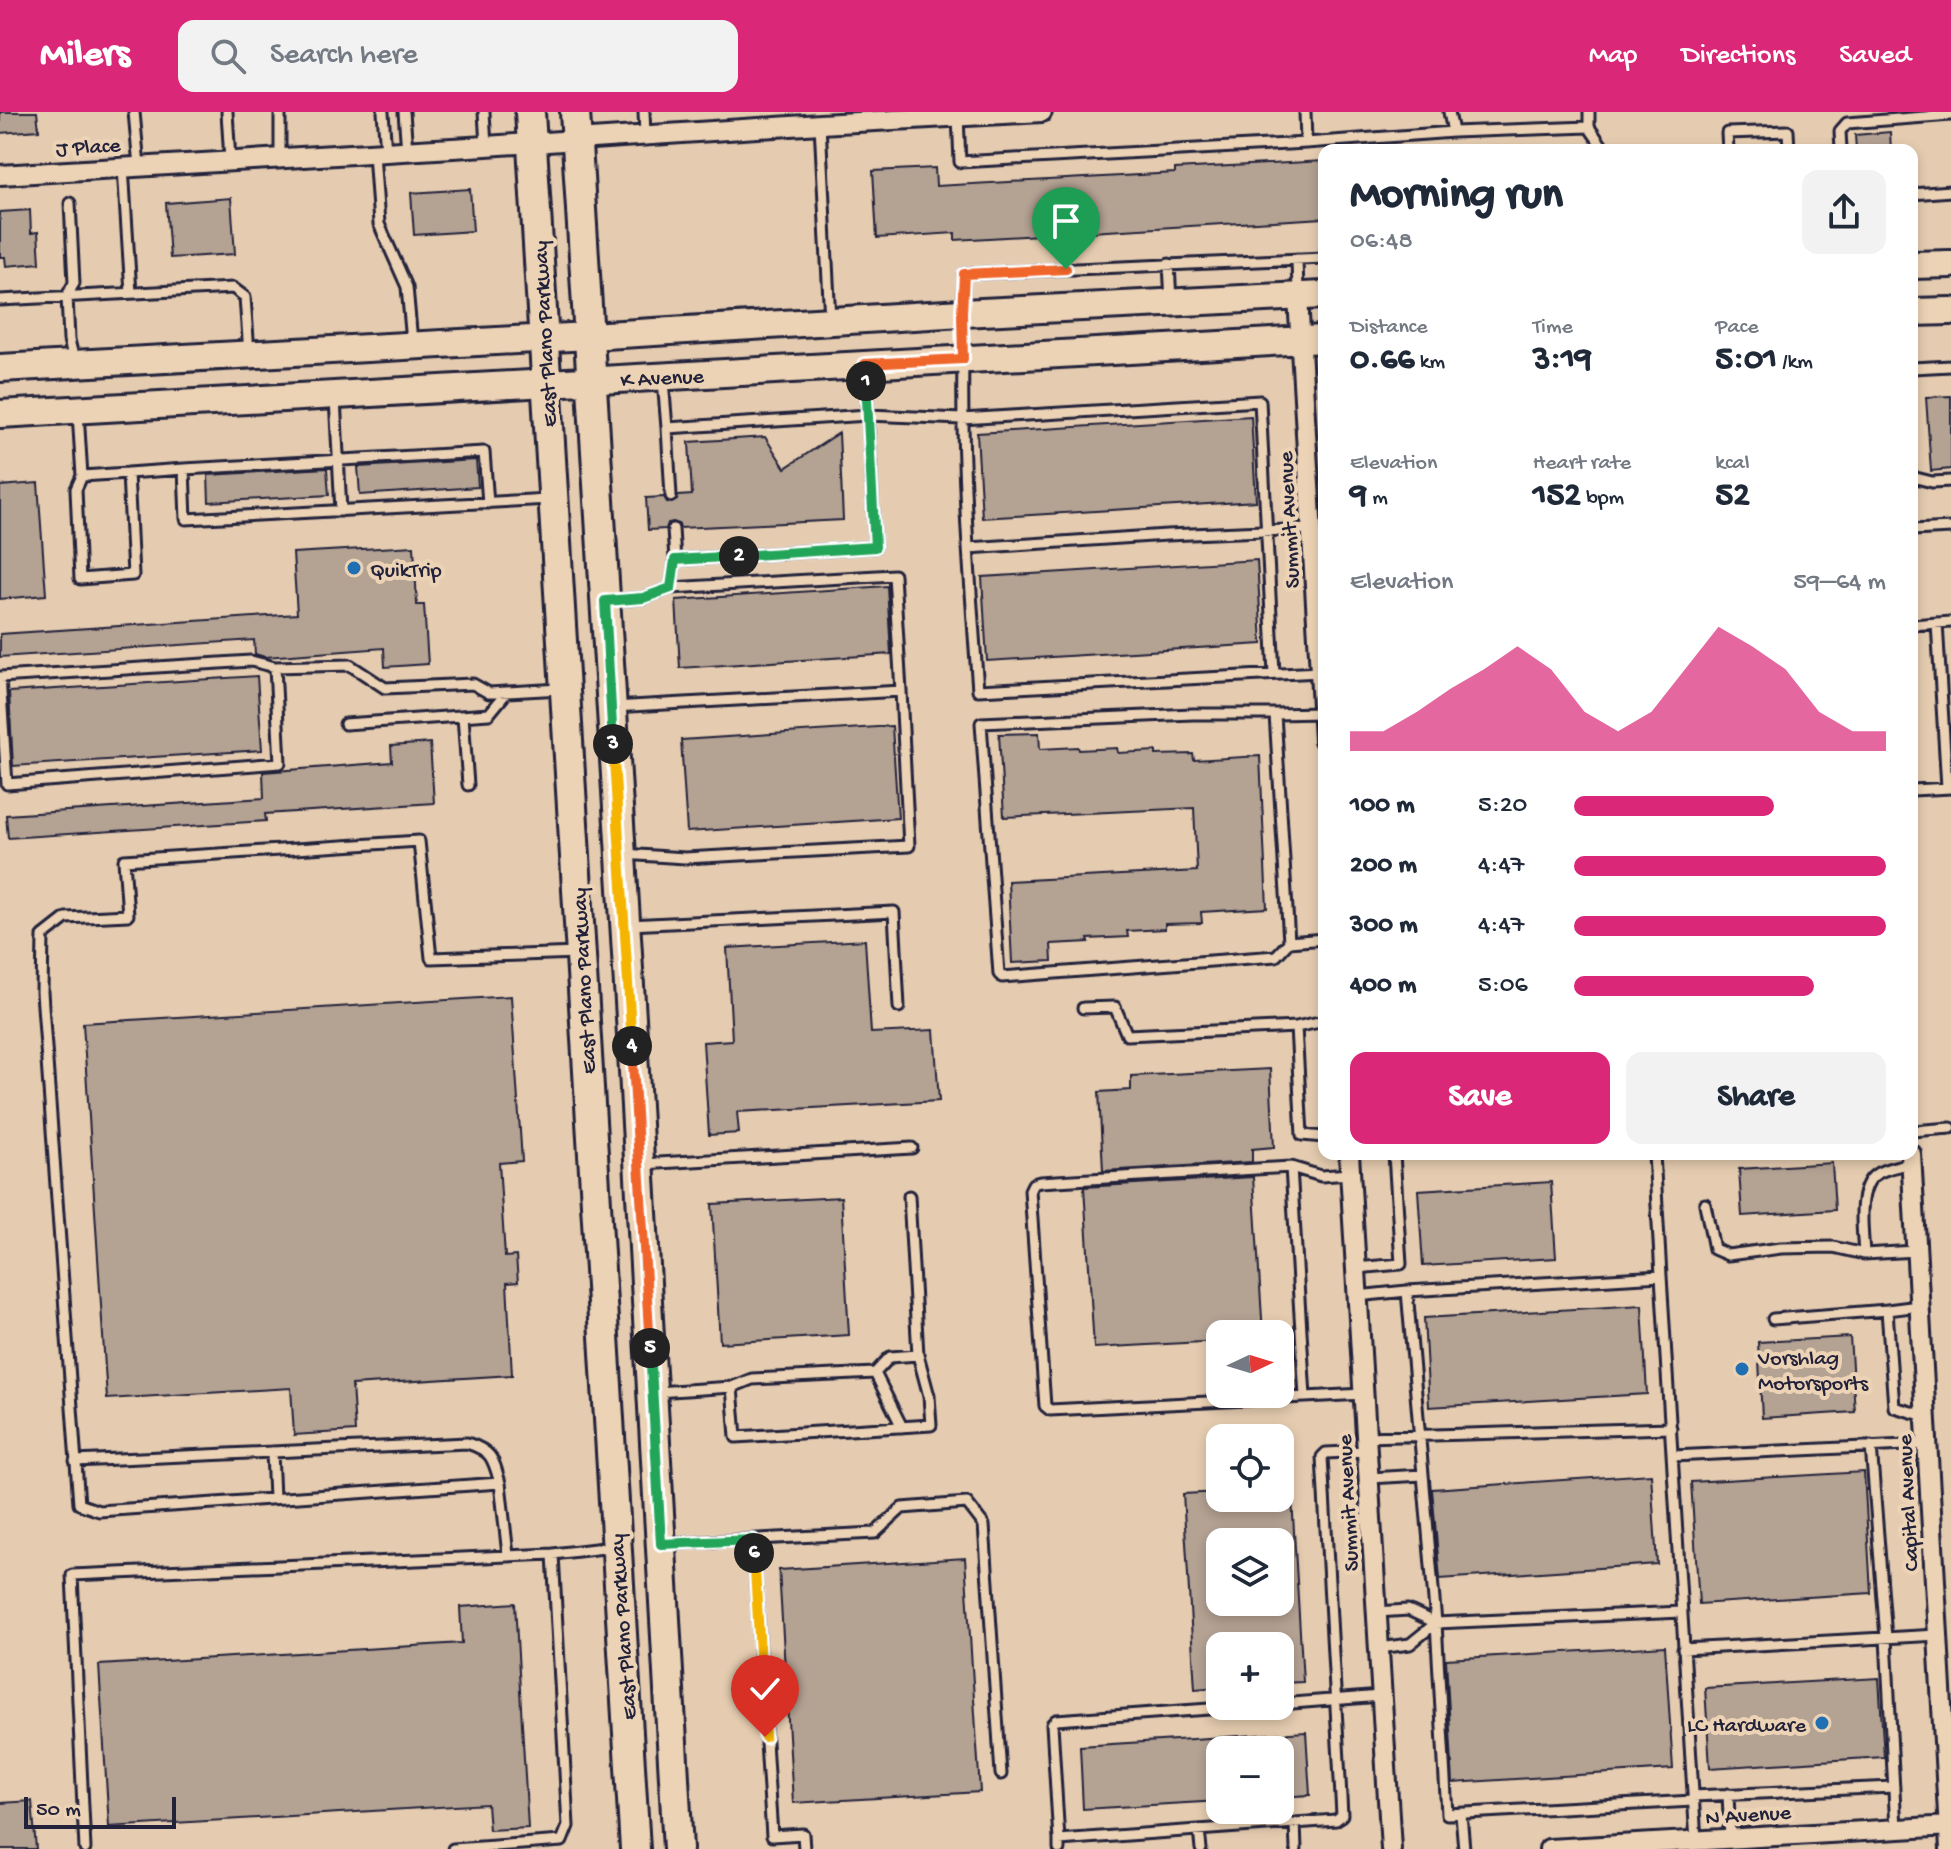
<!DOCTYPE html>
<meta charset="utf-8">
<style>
body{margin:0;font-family:"Gochi Hand",sans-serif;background:#f2f2f3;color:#1f2937;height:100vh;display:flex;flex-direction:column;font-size:30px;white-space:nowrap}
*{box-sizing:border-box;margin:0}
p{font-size:26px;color:#747a83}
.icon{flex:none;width:44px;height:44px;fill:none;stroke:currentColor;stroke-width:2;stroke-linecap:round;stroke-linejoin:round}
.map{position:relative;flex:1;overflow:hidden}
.side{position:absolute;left:1318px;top:32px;width:600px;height:1016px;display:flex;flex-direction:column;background:#fff;border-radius:16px;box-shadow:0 4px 12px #0003}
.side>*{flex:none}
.needle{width:52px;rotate:86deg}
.buttons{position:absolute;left:1206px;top:1208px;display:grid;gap:16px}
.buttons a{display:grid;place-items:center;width:88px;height:88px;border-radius:16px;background:#fff;box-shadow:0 4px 12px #0003;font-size:40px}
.scale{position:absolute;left:24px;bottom:20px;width:152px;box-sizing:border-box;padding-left:8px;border:4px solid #22223b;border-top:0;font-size:22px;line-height:28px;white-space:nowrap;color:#22223b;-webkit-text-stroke:6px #edd3b5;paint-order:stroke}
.pin{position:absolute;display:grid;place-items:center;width:68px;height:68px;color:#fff;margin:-82px -34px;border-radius:50% 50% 50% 0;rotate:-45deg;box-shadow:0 0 8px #0007}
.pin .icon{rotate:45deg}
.km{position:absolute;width:40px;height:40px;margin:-20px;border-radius:50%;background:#222;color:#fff;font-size:22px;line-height:40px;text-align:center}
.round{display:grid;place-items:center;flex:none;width:84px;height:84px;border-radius:16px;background:#f2f2f3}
.summary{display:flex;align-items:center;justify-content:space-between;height:136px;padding:0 32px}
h1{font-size:44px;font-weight:700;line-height:60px}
.figures{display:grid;grid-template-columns:repeat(3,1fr);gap:12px;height:136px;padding:8px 32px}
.figures div{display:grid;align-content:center}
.figures b{font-size:34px;font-weight:700}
.figures small{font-size:22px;font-weight:400}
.figures p{font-size:22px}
.chart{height:224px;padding:16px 32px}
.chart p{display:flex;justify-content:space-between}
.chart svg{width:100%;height:144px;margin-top:8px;fill:#db2777;opacity:.7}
.button{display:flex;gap:16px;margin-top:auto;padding:16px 32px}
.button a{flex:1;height:92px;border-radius:16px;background:#db2777;color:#fff;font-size:32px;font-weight:700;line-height:92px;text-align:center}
.button a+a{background:#f2f2f3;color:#1f2937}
ul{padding:0 32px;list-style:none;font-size:26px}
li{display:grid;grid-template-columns:128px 96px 1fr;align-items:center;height:60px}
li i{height:20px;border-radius:10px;background:#db2777}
header{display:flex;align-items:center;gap:48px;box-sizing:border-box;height:112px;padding:0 40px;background:#db2777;color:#fff}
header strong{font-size:38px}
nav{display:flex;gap:44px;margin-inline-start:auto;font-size:28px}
.search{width:560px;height:72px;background:#f2f2f3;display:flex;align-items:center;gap:20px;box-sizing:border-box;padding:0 28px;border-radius:16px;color:#747a83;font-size:30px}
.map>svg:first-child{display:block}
.building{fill:#b4a293;stroke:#22223b;stroke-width:2;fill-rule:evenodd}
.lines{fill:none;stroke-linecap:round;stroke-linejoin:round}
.service-casing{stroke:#22223b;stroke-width:15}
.minor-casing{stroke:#22223b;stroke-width:24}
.secondary-casing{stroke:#22223b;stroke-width:32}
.primary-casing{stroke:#22223b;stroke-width:34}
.service{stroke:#edd3b5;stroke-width:9}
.minor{stroke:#edd3b5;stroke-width:18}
.secondary{stroke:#edd3b5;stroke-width:26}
.primary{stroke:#edd3b5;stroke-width:28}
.split-1-casing{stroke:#fff;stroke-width:16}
.split-2-casing{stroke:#fff;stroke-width:16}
.split-3-casing{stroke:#fff;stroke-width:16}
.split-4-casing{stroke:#fff;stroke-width:16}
.split-5-casing{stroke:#fff;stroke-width:16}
.split-6-casing{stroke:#fff;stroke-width:16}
.split-7-casing{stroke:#fff;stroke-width:16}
.split-1{stroke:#f0652b;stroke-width:10}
.split-2{stroke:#22a559;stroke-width:10}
.split-3{stroke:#22a559;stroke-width:10}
.split-4{stroke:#f5b400;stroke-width:10}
.split-5{stroke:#f0652b;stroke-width:10}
.split-6{stroke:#22a559;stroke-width:10}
.split-7{stroke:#f5b400;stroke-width:10}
.poi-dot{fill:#1f6fb2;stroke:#edd3b5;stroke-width:3}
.labels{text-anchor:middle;stroke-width:8;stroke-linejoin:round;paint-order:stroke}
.street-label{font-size:22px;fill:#22223b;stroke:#edd3b5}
.poi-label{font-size:22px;fill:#22223b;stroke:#edd3b5;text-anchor:start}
</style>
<header>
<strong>Milers</strong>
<div class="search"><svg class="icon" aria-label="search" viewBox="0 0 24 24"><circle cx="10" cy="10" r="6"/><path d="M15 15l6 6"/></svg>Search here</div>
<nav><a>Map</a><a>Directions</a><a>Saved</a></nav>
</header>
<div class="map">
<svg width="1951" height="1737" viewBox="0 0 1951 1737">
<rect width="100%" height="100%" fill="#e5ccb0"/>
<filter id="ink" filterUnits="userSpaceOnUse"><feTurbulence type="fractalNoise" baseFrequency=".0125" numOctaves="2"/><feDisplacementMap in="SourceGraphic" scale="16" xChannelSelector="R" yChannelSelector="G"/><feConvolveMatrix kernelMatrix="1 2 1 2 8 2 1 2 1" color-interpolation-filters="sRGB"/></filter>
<g filter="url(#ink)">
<path class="building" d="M0 0H37L39 18 0 21Z
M1890 20 1891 38H1856L1855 23Z
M1324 49V106L955 128V121L877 126 873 59 935 56 936 74 1175 61V57Z
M470 77 473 119 414 123 411 81Z
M231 86 235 142 170 146 166 91Z
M30 98 31 121 38 120 40 151 6 154 5 145H0V100Z
M1951 284V357L1931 359 1926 285Z
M1251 304 1256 389 982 406 977 321Z
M839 321 843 408 680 416 679 412 673 410 668 411 666 417 648 418 646 386 664 385 667 390 672 391 677 388 678 384 692 383 689 330 765 325 785 356Z
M476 348 478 375 360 383 358 355Z
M327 356 329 383 209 390 208 363Z
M38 371 46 483 0 487V374Z
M414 434 417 493H424L428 552 385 555 384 536 265 545 255 542 254 528 0 545V522L297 502 293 441Z
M1257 448 1262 532 987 549 982 465Z
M887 474 891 542 680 556 676 488Z
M257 564 262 638 13 654 9 580Z
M892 614 898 706 687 720 681 628Z
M1039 621 1040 637 1078 635 1079 638 1117 636 1118 641 1156 639V643L1193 642 1194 648 1260 644 1267 796 1201 800 1202 811 1165 812V817L1127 819 1128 825 1088 827 1089 830 1051 832 1052 849 1012 851 1008 769 1197 759 1194 696 1004 705 999 622Z
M430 631 434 691 265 702 266 709 8 726 6 703 264 686 263 660 392 650 391 634Z
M865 828 871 921 934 918 939 989 737 1000 739 1021 709 1023 703 930 732 928 727 836Z
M511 884 522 1049 499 1051 505 1145 516 1144 518 1170 507 1171 512 1263 352 1273 355 1319 294 1323 291 1276 107 1287 83 911Z
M1270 957 1274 1035 1252 1037V1050L1103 1059 1099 980 1131 978V964Z
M1832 1051 1835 1098 1742 1104 1739 1057Z
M1253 1065 1263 1222H1220V1229L1094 1236 1084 1075Z
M1551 1070 1556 1146 1423 1154 1418 1078Z
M841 1085 849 1223 720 1231 712 1092Z
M1642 1193 1647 1282 1429 1295 1424 1206Z
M1850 1225 1855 1300 1762 1306 1758 1230Z
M1864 1360 1871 1481 1699 1492 1691 1370Z
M1651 1362 1657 1452 1440 1467 1432 1377Z
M1220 1380V1386H1292L1303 1570 1280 1571V1534H1220V1575L1195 1577 1183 1382ZM1220 1430H1280V1490H1220Z
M965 1446 980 1680 793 1691 779 1458Z
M515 1491 528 1716 489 1718 487 1692 109 1715 99 1553 462 1531 460 1495Z
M1665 1534 1673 1657 1453 1671 1446 1547Z
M1879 1566 1884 1645 1710 1656 1705 1576Z
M1306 1620 1310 1683 1280 1685V1638H1220V1689L1083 1697 1080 1634Z
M32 1689 36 1737H0V1691Z"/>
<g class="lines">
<defs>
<path id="service" d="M134 0 139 54
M227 0 230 48
M280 0V46
M383 0 386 40
M404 0 407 39
M484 0 486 34
M644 0 645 23
M1305 0 1306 31
M1449 0 1453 20
M958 4 960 50 1306 31 1453 20 1589 15V0
M820 12 830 208
M1589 15 1602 34V38
M1728 38 1727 21 1788 19 1789 38
M1841 38 1840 19 1847 11 1951 3
M374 41 379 112 407 175 412 230
M123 55 131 181
M1912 82 1951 79
M70 91 74 171 67 184 69 228 74 248
M1297 147 1298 180
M1169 152 1171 189
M0 188 233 176 245 185 249 241
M962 197 964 162 1324 146
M963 249C961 359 970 468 978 578L1320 560
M1912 256 1951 254
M663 268 667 316 868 303 865 255
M335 286 341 399
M78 301 82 364
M667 316 671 384
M184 357 484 340 488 391
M128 361 82 364 76 377 80 467 133 463 128 361 184 357 186 407 549 387
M1912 365 1932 370 1951 369
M1912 418 1951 416
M968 436 1167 423 1311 417
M675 448 875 435 868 303 962 307 1260 289 1274 562
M671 476 675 448 673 417
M608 489 643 486 671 476 894 463 901 579
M1937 511 1947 675
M1912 513 1951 510
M275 555 280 651 7 672 0 565 251 549 275 555 350 553 385 576 473 572 489 581 561 577
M613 595 901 579 909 734 685 746 623 742
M1322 601 1275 602 1289 830 1324 827
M1275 602H1193L981 611 999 862 1002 865 1276 844 1289 830
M463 604 468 673
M345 612 489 602 507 580
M1912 678 1951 676
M629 813 894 800 899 895
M1083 896 1115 895 1127 923 1296 915
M1324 909 1296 915 1302 1023 1324 1025
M1912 1019 1951 1016
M1654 1042 1661 1164
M1911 1051C1900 1054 1884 1056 1875 1063 1856 1077 1863 1121 1864 1142L1916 1139
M642 1052 912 1036
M1291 1055 1305 1285
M1350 1062 1321 1064 1291 1055 1040 1070 1033 1072 1030 1078 1045 1294 1050 1298 1364 1282
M1705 1092 1714 1137 1728 1143 1781 1136 1833 1135 1864 1142
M1356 1156 1401 1152 1394 1042
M1407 1179 1436 1511 1447 1702 1693 1689
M1357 1184 1407 1179 1661 1164 1696 1729
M1919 1194 1887 1198 1894 1295 1925 1304
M1773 1207 1887 1198
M875 1261 890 1245 918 1243
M732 1275 736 1325 931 1313 929 1284 918 1243 909 1084
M656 1280 732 1275 752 1267 875 1261 902 1315
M1366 1325 1671 1316
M1871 1334 1886 1526 1896 1717
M272 1340 274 1386
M1673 1344 1927 1332
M75 1349 467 1331C492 1339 493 1346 500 1371
M1369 1366 1423 1363
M753 1428 772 1724 803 1722 804 1737
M663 1432 875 1421 902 1396 967 1391 984 1413 1001 1662
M508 1443 500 1371 99 1399 79 1392 42 880 43 824 66 806 128 803 124 748 419 729 431 846 579 841
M1377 1500 1408 1498 1436 1511 1682 1500
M1379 1536 1410 1532 1436 1511
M1683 1537 1938 1523
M1280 1592 1381 1584
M1728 1682 1730 1726
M1693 1684 1894 1675
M1461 1702 1464 1737
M1295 1711 1296 1737
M1199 1718 1201 1737
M1059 1728 1052 1612 1056 1608 1251 1594
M85 1737 72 1463 553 1442 612 1435
M453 1737 562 1729 568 1714 553 1442
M1059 1737V1728L1336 1708 1342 1703 1322 1345 1326 1341 1367 1339"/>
<path id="minor" d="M0 63 486 34 820 12 1042 0
M1298 185 1324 628
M1349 1042 1391 1737
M1911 1042 1950 1737
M1549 1737 1951 1714"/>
<path id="secondary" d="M1912 153 1951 152
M1912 200 1951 199
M0 256 589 224 962 201 1324 183
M0 302 1324 227"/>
<path id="primary" d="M530 0 635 1737
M575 0 631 906 678 1737"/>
</defs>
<use href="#service" class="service-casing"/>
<use href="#minor" class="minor-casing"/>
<use href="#secondary" class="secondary-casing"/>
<use href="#primary" class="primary-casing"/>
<use href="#service" class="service"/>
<use href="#minor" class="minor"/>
<use href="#secondary" class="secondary"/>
<use href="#primary" class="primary"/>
</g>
</g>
<g class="lines" filter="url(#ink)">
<defs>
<path id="split-1" d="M866 269 865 252 963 247 962 201 964 162 1066 157"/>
<path id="split-2" d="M739 444 875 435 866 269"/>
<path id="split-3" d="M613 632 605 489 643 486 671 476 675 448 739 444"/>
<path id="split-4" d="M613 632 632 934"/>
<path id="split-5" d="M632 934 650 1236"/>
<path id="split-6" d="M650 1236 661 1432 753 1428 754 1441"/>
<path id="split-7" d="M754 1441 765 1625"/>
</defs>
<use href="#split-1" class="split-1-casing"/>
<use href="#split-2" class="split-2-casing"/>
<use href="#split-3" class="split-3-casing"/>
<use href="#split-4" class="split-4-casing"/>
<use href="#split-5" class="split-5-casing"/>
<use href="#split-6" class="split-6-casing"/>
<use href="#split-7" class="split-7-casing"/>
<use href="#split-1" class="split-1"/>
<use href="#split-2" class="split-2"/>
<use href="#split-3" class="split-3"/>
<use href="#split-4" class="split-4"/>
<use href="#split-5" class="split-5"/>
<use href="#split-6" class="split-6"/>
<use href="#split-7" class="split-7"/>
</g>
<g class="poi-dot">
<circle cx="354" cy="456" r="8"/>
<circle cx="1742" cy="1257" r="8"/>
<circle cx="1822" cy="1611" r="8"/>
</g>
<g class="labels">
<g class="street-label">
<text transform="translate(88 33) rotate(-4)" y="8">J Place</text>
<text transform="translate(543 222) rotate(-93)" y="8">East Plano Parkway</text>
<text transform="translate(662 264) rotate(-3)" y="8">K Avenue</text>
<text transform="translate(1287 408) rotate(-93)" y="8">Summit Avenue</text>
<text transform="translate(582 869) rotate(-93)" y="8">East Plano Parkway</text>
<text transform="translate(1346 1391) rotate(-93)" y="8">Summit Avenue</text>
<text transform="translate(1906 1391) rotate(-93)" y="8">Capital Avenue</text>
<text transform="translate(621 1515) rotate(-94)" y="8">East Plano Parkway</text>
<text transform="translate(1748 1701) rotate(-4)" y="8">N Avenue</text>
</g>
<g class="poi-label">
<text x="370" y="464">QuikTrip</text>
<text x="1758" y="1252">Vorshlag<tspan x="1758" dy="25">Motorsports</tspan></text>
<text x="1806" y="1619" text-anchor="end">LC Hardware</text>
</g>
</g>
</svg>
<div class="buttons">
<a><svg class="needle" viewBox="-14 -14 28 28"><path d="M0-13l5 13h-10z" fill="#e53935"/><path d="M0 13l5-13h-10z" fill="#747a83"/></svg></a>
<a><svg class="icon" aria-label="locate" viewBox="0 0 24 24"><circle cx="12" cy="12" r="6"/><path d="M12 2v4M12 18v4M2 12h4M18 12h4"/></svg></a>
<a><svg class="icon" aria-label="layers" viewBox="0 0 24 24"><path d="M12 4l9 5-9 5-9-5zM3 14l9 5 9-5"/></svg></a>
<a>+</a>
<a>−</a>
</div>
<div class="scale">50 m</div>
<div class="pin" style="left:1066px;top:157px;background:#1e9e55"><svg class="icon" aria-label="arrive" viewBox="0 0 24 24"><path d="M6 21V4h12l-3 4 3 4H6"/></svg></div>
<div class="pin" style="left:765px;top:1625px;background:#d93025"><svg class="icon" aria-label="check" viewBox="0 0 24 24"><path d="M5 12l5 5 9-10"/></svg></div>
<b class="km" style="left:866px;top:269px">1</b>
<b class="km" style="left:739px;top:444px">2</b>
<b class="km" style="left:613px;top:632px">3</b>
<b class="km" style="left:632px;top:934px">4</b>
<b class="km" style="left:650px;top:1236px">5</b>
<b class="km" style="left:754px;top:1441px">6</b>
<section class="side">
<div class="summary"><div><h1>Morning run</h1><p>06:48</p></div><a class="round"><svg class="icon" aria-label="share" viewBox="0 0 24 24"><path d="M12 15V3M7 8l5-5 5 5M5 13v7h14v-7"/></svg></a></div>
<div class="figures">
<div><p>Distance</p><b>0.66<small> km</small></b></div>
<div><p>Time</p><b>3:19</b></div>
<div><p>Pace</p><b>5:01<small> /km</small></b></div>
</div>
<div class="figures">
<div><p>Elevation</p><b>9<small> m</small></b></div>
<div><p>Heart rate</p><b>152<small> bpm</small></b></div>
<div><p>kcal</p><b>52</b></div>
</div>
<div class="chart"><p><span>Elevation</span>59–64 m</p>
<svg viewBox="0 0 160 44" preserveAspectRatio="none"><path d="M0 44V38L10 38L20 32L30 25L40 19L50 12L60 19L70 32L80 38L90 32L100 19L110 6L120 12L130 19L140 32L150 38L160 38V44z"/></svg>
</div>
<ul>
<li><b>100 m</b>5:20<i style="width:64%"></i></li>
<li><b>200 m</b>4:47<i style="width:100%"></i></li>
<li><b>300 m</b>4:47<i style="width:100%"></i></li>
<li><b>400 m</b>5:06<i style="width:77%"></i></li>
</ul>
<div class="button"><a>Save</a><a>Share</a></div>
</section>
</div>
